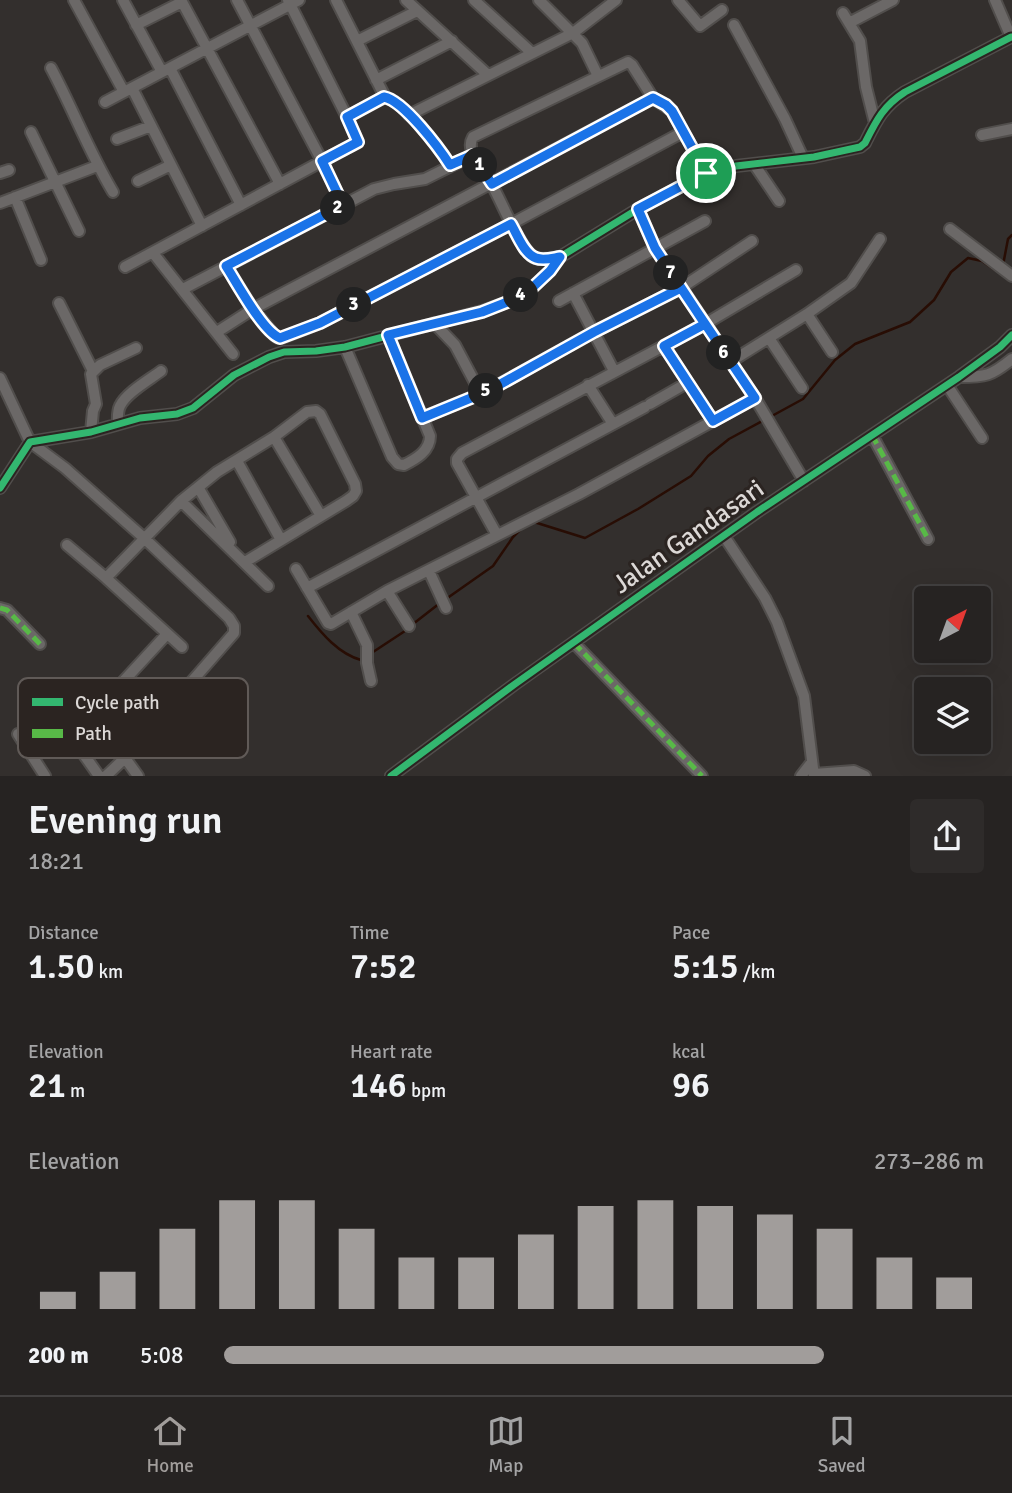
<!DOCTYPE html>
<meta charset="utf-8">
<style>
body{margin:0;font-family:Signika,sans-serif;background:#2e2b2a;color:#f1f3f6;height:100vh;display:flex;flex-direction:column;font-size:26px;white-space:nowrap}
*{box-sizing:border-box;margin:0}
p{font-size:23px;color:#a4a4a5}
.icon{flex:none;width:38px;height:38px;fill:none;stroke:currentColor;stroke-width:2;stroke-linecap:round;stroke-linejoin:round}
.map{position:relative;height:776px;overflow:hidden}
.sheet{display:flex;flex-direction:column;background:#262322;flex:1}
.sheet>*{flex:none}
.needle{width:46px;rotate:41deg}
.fabs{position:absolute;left:914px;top:586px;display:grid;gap:14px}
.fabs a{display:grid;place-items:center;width:77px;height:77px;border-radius:7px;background:#262322;box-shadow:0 7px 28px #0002,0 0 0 2px #424040;font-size:35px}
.pin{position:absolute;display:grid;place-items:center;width:60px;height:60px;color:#fff;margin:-30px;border:4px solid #fff;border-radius:50%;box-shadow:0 2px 7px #0007}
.km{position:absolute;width:35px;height:35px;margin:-18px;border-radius:50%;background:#222;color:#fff;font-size:19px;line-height:35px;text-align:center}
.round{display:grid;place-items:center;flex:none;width:74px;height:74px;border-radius:7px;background:#2e2b2a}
.overview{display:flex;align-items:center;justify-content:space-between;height:119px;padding:0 28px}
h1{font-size:38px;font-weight:600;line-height:52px}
.metrics{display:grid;grid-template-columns:repeat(3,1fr);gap:10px;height:119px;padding:7px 28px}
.metrics div{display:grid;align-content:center}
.metrics b{font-size:35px;font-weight:600}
.metrics small{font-size:19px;font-weight:400}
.metrics p{font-size:19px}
.chart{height:196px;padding:14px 28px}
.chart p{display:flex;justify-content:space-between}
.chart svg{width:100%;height:126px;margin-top:7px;stroke:#a19d9b;stroke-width:6}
ul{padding:0 28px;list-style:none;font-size:23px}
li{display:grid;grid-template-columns:112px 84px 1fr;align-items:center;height:52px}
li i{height:18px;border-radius:9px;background:#a19d9b}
.tabs{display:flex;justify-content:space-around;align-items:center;height:98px;border-top:2px solid #424040;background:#262322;font-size:19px;color:#a4a4a5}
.tabs a{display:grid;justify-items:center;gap:4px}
.tabs .current{color:#a19d9b}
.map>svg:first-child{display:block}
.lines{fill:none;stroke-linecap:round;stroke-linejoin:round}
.stream{stroke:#280d04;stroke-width:2.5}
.minor-casing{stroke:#514e4c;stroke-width:14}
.minor{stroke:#6b6867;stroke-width:10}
.quiet{stroke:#58b947;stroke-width:5;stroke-dasharray:10 5;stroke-linecap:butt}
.cycleway-casing{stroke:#2b2421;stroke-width:11}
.cycleway{stroke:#33b770;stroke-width:7}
.route-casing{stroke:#fff;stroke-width:14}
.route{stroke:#1a73e8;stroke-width:9}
.labels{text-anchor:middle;stroke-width:6;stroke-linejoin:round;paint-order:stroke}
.street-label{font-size:26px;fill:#dcd8d6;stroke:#2b2421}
.key{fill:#2b2421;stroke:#605a57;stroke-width:2}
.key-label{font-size:19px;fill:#dcd8d6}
</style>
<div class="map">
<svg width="1012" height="776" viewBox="0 0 1012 776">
<rect width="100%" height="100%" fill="#332f2d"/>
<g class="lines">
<path class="stream" d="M1003 265 1008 239 1012 235
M770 417 803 399 835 360 855 344 910 322 934 300 951 272 968 258 982 261 995 270 998 268
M534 522 585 538 638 509 691 476 708 456 729 439 764 420
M446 599 493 566 513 537 522 528
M308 616C322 634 339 654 361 660L364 658
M413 624 440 603
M370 654 408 629"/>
<defs>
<path id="minor" d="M74 0 124 92
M123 0 162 72
M181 0 280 184
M237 0 322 161 343 205
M336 0 385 97
M406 0 488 75
M474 0 532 53
M539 0 582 43 598 76
M678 0 700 26 722 10
M995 0 1011 37
M843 13 860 41 866 87 875 123
M849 23 893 0
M136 25 182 2
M734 25 785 119 803 158
M357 41 417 11
M51 68C73 109 89 152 113 192
M170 68 241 205
M376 80 452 41
M132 88 202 226
M105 102 299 0
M409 115 573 33 616 0
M347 117 385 97C404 101 439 148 450 165
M31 132 79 231
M982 135 1012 129
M117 139 151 126
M754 164 779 201
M0 173 9 170
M138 181 171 165
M15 197 41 260
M0 203 97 166
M638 209 655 248 755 398 804 481
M950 229 1012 276
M153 253 233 354
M560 257C552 258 541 261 533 257 520 248 501 200 492 185 487 174 476 164 472 152 470 146 470 142 473 137L628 62 632 65 653 98 672 111 706 173
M226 266 253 309 275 336 278 338H282L320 323 511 224 683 132
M125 267 358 142 347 117 288 0
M183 289 374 189 394 184 425 179 473 155
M573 293 614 371
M559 301 705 221
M59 303 93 371
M807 314 832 352
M434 323 455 345 481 394
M217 332 253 309 653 98
M769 338 802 388
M664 346 713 421
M345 347 392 457 398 464 404 465C416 459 430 451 430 436L388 335
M730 362 807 314 851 283 880 239
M959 377C986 377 991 376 1012 359
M0 378 30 442 65 468 144 538 229 618 234 626V633L125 758
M588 385 613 424
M947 385 982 438
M650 404 687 383
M422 418 487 391 594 332 681 288 752 241
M118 424C118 418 117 412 120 406 126 393 149 380 161 371
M91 432 93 411 96 404 91 374 100 365 136 348
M872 435 928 539
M274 437 321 516
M237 461 281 540
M198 487 230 542
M0 488 30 442 91 432 140 418 177 414 193 408 234 375 269 357 284 352 316 351 345 347 482 311 510 301 532 288 550 271 560 257 638 209 706 173 736 166 814 157 860 147 865 143C876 121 883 106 905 92L1011 37H1012
M181 501 268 586
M497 535 457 463V459L462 453 705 324 796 270
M724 536 765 598 777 622 804 696 814 776
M67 545 106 578 182 647
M296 569 328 623 331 624 387 591 579 494 755 398
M429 571 446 608
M106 578 181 501 217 472 274 437 307 412 316 411 320 414 355 484 356 491 353 496 346 501 245 562
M307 588 645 407
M387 591 409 626
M0 608 7 610 40 644
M351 612 367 645V663L371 681
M574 643 702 776
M63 725 99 776
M18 734 45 776
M72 737 167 634
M814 774 854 771 865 776
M106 776 125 758 138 776
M391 776 515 684 757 512 959 377 1000 347 1012 335
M801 776 812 762"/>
</defs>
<use href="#minor" class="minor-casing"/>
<use href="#minor" class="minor"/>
<path class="quiet" d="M872 435 928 539
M0 608 7 610 40 644
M574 643 702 776"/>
<defs>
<path id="cycleway" d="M0 488 30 442 91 432 140 418 177 414 193 408 234 375 269 357 284 352 316 351 345 347 482 311 510 301 532 288 550 271 560 257 638 209 706 173 736 166 814 157 860 147 865 143C876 121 883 106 905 92L1011 37H1012
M391 776 515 684 757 512 959 377 1000 347 1012 335"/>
</defs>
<use href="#cycleway" class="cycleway-casing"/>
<use href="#cycleway" class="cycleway"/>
</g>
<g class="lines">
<defs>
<path id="route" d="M706 173 672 111 666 105 653 98 492 184 473 155 450 165C439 148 404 101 384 97L347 117 358 142 322 161 343 205 226 266C237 283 263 332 280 338L320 323 511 224C517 234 524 254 536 258 543 261 553 258 560 257L550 271 532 288 510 301 482 312 388 335 422 418 488 391 594 332 681 288 755 398 713 421 664 346 705 324 655 248 638 209 706 173"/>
</defs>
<use href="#route" class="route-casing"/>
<use href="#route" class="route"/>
</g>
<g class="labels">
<g class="street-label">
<text transform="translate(688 536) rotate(-35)" y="9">Jalan Gandasari</text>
</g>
</g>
<rect x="18" y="678" width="230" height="80" rx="10" class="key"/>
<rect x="32" y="698" width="31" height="8" fill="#33b770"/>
<rect x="32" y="729" width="31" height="9" fill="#58b947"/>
<g class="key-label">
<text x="75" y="709">Cycle path</text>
<text x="75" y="740">Path</text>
</g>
</svg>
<div class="fabs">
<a><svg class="needle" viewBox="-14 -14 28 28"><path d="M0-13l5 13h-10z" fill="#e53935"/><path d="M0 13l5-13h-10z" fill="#a4a4a5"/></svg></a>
<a><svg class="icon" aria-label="layers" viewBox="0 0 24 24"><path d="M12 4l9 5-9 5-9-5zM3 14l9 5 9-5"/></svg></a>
</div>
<div class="pin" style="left:706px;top:173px;background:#1e9e55"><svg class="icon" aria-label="arrive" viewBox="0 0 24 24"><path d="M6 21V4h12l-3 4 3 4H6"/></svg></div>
<b class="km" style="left:480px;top:165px">1</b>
<b class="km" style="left:338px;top:208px">2</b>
<b class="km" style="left:354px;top:305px">3</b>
<b class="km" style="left:521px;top:295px">4</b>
<b class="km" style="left:486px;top:391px">5</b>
<b class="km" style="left:724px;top:353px">6</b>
<b class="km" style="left:671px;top:273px">7</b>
</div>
<section class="sheet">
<div class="overview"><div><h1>Evening run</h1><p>18:21</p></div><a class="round"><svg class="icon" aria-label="share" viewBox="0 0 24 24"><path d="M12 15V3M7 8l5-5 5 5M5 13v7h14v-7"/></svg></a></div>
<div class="metrics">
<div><p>Distance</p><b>1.50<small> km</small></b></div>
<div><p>Time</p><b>7:52</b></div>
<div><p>Pace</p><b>5:15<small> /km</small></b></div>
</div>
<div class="metrics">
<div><p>Elevation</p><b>21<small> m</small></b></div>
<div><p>Heart rate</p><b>146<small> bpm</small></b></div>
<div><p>kcal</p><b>96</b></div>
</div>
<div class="chart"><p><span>Elevation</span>273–286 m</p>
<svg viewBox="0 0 160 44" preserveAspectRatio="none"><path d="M5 44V38M15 44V31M25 44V16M35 44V6M45 44V6M55 44V16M65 44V26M75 44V26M85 44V18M95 44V8M105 44V6M115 44V8M125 44V11M135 44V16M145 44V26M155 44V33"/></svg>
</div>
<ul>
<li><b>200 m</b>5:08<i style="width:79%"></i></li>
</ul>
</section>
<nav class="tabs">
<a class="current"><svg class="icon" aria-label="home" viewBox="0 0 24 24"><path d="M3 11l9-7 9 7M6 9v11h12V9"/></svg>Home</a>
<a><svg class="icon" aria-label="map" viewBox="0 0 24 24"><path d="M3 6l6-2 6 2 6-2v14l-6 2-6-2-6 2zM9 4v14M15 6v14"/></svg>Map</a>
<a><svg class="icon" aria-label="saved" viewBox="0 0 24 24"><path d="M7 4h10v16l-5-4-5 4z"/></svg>Saved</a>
</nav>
